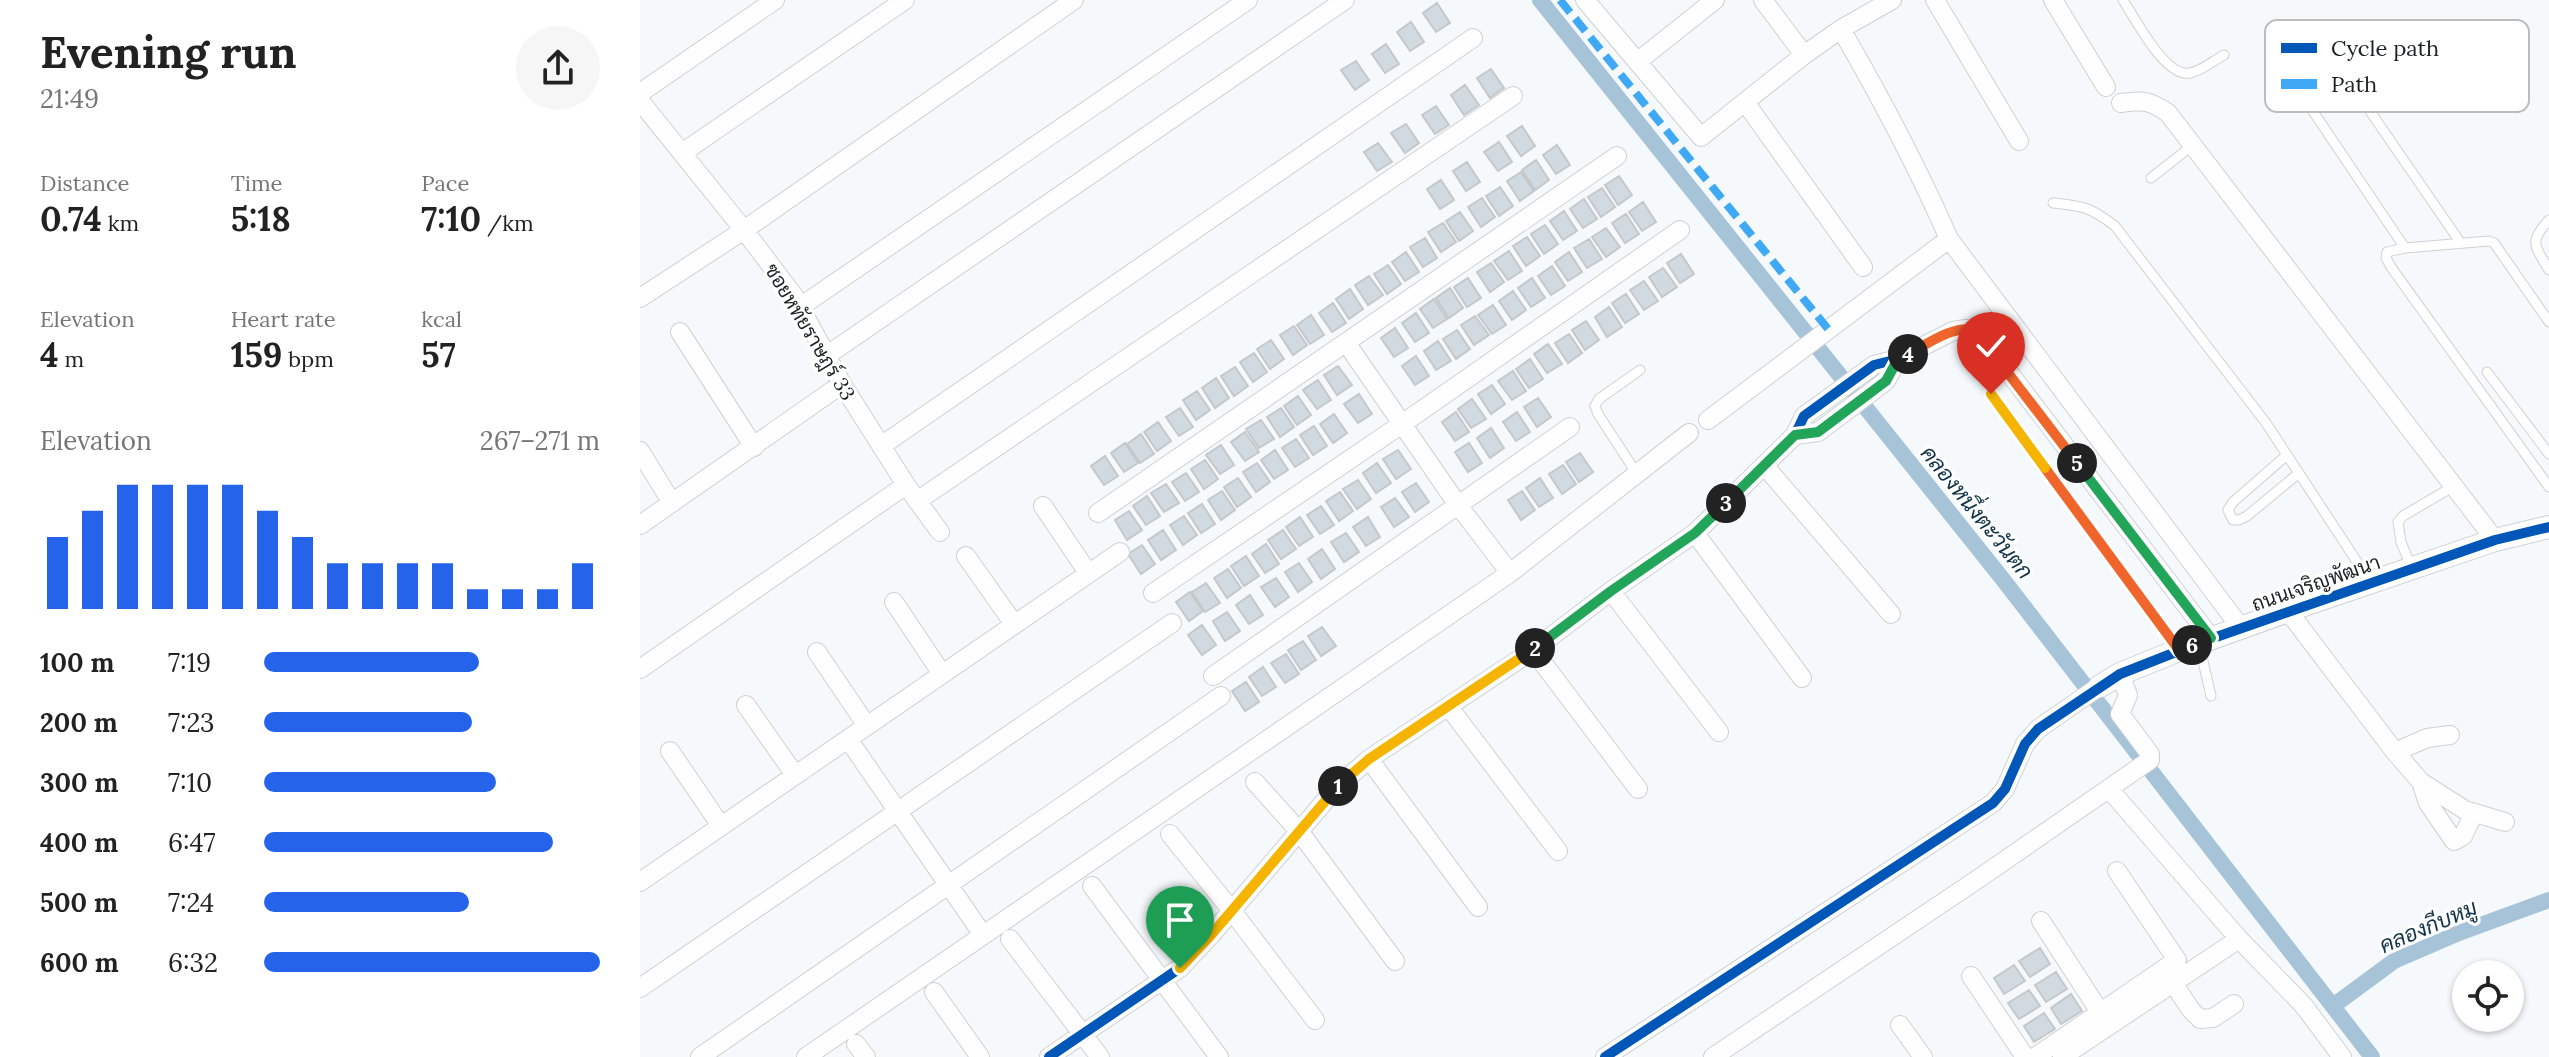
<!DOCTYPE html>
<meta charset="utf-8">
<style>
body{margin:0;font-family:Lora,Sarabun,serif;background:#f6f6f6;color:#222;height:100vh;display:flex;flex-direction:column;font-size:30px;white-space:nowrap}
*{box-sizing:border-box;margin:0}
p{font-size:26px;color:#767676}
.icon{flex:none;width:44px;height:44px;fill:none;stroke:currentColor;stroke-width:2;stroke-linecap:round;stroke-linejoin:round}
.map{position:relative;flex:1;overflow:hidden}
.details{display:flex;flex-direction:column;background:#fff;width:640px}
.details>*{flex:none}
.fabs{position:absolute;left:1812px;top:960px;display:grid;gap:16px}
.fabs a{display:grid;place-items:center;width:72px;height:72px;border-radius:50%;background:#fff;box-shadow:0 2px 6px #0004;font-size:40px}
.pin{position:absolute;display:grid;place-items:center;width:68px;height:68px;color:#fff;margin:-82px -34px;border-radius:50% 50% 50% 0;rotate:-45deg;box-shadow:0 0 8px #0007}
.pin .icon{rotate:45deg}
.km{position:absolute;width:40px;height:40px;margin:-20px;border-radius:50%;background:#222;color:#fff;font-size:22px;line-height:40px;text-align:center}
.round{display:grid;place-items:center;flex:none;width:84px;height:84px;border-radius:42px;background:#f6f6f6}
.overview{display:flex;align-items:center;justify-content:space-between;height:136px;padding:0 40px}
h1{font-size:44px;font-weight:700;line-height:60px}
.metrics{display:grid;grid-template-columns:repeat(3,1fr);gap:12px;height:136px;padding:8px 40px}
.metrics div{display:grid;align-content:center}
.metrics b{font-size:34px;font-weight:700}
.metrics small{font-size:22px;font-weight:400}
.metrics p{font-size:22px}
.chart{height:224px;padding:16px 40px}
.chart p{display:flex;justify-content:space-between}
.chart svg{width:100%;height:144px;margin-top:8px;stroke:#2563eb;stroke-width:6}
ul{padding:0 40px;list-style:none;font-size:26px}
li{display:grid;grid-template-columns:128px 96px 1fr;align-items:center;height:60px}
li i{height:20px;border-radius:10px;background:#2563eb}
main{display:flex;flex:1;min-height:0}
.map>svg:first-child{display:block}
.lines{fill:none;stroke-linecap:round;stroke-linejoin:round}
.canal{stroke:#a6c3d7;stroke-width:16}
.building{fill:#d1dae1;stroke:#c5c8ca;stroke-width:2}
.service-casing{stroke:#ced1d4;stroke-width:11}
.minor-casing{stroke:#ced1d4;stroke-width:20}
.tertiary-casing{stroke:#ced1d4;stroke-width:24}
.service{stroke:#fefeff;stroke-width:9}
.minor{stroke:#fefeff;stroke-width:18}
.tertiary{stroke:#fefeff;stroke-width:22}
.quiet{stroke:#3fa9f5;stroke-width:8;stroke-dasharray:16 8;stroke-linecap:butt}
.cycleway-casing{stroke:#fff;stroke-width:15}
.cycleway{stroke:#0057b8;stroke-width:10}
.split-1-casing{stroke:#fff;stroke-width:16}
.split-2-casing{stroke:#fff;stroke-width:16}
.split-3-casing{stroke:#fff;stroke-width:16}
.split-4-casing{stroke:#fff;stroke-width:16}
.split-5-casing{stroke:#fff;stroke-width:16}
.split-6-casing{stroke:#fff;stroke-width:16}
.split-7-casing{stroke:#fff;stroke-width:16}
.split-8-casing{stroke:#fff;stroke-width:16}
.split-1{stroke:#f5b400;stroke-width:10}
.split-2{stroke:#f5b400;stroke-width:10}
.split-3{stroke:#22a559;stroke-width:10}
.split-4{stroke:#22a559;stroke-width:10}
.split-5{stroke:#f0652b;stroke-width:10}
.split-6{stroke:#22a559;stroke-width:10}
.split-7{stroke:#f0652b;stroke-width:10}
.split-8{stroke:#f5b400;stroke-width:10}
.labels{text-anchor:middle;stroke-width:6;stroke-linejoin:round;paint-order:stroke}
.street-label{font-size:20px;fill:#1e2124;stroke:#fff}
.water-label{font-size:22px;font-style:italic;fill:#113448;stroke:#fff}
.key{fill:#fff;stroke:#bcbcbd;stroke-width:2}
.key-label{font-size:22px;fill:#1e2124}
</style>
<main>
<section class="details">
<div class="overview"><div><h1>Evening run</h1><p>21:49</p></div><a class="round"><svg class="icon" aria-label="share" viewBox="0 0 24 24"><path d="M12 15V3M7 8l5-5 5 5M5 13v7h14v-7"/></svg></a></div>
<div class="metrics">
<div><p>Distance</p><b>0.74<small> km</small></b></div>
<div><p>Time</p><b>5:18</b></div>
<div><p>Pace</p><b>7:10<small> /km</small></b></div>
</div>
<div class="metrics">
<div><p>Elevation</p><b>4<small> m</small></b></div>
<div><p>Heart rate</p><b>159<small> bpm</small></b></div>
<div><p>kcal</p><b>57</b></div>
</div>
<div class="chart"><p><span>Elevation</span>267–271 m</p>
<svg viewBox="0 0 160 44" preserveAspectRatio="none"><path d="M5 44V22M15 44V14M25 44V6M35 44V6M45 44V6M55 44V6M65 44V14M75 44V22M85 44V30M95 44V30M105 44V30M115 44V30M125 44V38M135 44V38M145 44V38M155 44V30"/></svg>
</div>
<ul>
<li><b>100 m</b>7:19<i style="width:64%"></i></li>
<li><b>200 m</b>7:23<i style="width:62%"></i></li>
<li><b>300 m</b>7:10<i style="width:69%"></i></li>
<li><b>400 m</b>6:47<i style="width:86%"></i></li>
<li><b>500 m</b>7:24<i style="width:61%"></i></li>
<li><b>600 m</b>6:32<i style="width:100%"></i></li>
</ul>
</section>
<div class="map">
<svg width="1909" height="1057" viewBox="0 0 1909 1057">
<rect width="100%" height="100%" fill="#f6f9fc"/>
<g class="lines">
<path class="canal" d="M900 0 1361 577 1732 1057
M1693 1006 1754 961 1819 933 1909 900"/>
</g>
<path class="building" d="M797 3 810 23 796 32 783 13Z
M771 22 784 42 770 51 757 32Z
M746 44 759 64 745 73 732 54Z
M716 61 729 80 715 90 701 70Z
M851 69 864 88 850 98 837 78Z
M825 85 839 105 824 115 811 95Z
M796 106 809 125 795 134 782 115Z
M766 124 779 143 765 153 751 133Z
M882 126 895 146 881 156 867 136Z
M859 142 872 162 858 171 844 152Z
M738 143 752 162 737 171 724 152Z
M917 145 930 165 916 174 903 155Z
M896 160 909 180 895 190 882 170Z
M827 162 840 182 826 191 813 171Z
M881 172 894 191 880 201 867 181Z
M979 176 992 195 978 205 965 185Z
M801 180 814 200 800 209 787 189Z
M860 187 873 206 859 216 846 196Z
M962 188 975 207 961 217 948 197Z
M842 198 855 217 841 227 828 207Z
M944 199 957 219 943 228 930 209Z
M1003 202 1016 222 1002 231 989 212Z
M924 211 937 231 923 240 910 221Z
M820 212 833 231 819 241 806 221Z
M986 214 999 234 985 243 972 223Z
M803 223 816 242 801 252 788 232Z
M905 225 918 244 904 254 891 234Z
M966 228 980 247 966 257 952 237Z
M887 237 900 256 886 266 873 246Z
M785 238 797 258 783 267 770 247Z
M949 239 962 259 947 268 934 248Z
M869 251 882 271 868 280 854 261Z
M766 252 779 272 765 281 752 262Z
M929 252 942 272 928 281 915 262Z
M1041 254 1054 274 1040 283 1027 263Z
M851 263 864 282 850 292 837 272Z
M748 265 761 284 747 294 734 274Z
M912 266 925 286 911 295 898 276Z
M1023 268 1037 287 1022 297 1009 277Z
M729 276 743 295 728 305 715 285Z
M828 278 841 298 827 307 814 287Z
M892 278 905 298 891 307 878 288Z
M1004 281 1018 301 1004 310 990 290Z
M810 288 823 308 809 318 796 298Z
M710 289 723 309 709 319 696 299Z
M873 291 886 310 872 320 859 301Z
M986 294 999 314 985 323 972 303Z
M794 299 807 319 793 328 780 309Z
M693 303 706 323 692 332 679 313Z
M853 305 866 325 852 334 838 315Z
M969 307 982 327 967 337 955 317Z
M776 313 789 333 775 342 762 323Z
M671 315 684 335 670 344 657 325Z
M835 316 849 335 834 345 821 325Z
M946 321 959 340 945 350 932 330Z
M654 326 667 345 653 355 640 335Z
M755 328 768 348 754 357 741 338Z
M817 330 830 349 816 359 803 339Z
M929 334 942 353 928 363 915 343Z
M631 340 644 359 630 369 617 349Z
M798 341 811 361 796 370 784 351Z
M908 344 922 364 907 373 894 354Z
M614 353 627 372 613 382 600 362Z
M776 356 789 376 775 385 762 366Z
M890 359 903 379 889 388 876 369Z
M698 366 712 385 697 395 684 375Z
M595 367 608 386 594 396 581 376Z
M873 371 886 391 872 400 858 381Z
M576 378 589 398 575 408 562 388Z
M678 380 691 400 677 409 663 390Z
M852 385 865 404 851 414 838 394Z
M557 391 570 410 556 420 543 400Z
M719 394 732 414 718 423 704 404Z
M658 396 671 415 657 425 644 406Z
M898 398 911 417 897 427 884 407Z
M832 399 846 419 831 428 818 409Z
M540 408 553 427 539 436 526 417Z
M641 408 654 427 640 437 627 417Z
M816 412 829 432 815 441 802 422Z
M877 412 890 432 876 441 863 422Z
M694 414 707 433 693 443 680 424Z
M621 420 634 439 619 448 606 429Z
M518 422 531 441 517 451 504 432Z
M674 426 687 446 673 455 660 435Z
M851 428 864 448 850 458 837 438Z
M605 432 619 452 605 461 591 442Z
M501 434 514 454 500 463 487 444Z
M656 439 669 458 655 467 642 448Z
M485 443 498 463 484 472 471 453Z
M829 443 842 463 828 472 815 452Z
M581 445 594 465 580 474 566 455Z
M635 450 648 470 634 479 621 460Z
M758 450 771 469 756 479 743 459Z
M940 453 953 472 939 482 926 462Z
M465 456 478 476 464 485 451 466Z
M565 460 578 479 564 489 551 469Z
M617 463 630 482 616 492 603 472Z
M737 463 751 483 736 493 723 473Z
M923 465 936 484 922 494 909 474Z
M546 473 559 492 545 501 532 482Z
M598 478 611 497 597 507 584 487Z
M900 478 913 498 899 507 886 488Z
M718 480 731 499 717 509 703 489Z
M776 483 789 502 775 512 762 492Z
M526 484 539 503 524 512 511 493Z
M582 491 595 510 581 520 568 500Z
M882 491 895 510 881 520 868 500Z
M700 492 713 511 699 521 686 501Z
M507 496 520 516 506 525 493 506Z
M755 498 769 517 754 527 741 507Z
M562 504 575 524 561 533 548 513Z
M681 506 694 525 680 534 667 515Z
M489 511 502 530 487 540 475 520Z
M544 516 557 535 543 545 530 525Z
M660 517 673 537 659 546 646 527Z
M728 517 740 537 726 546 713 527Z
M523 530 536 550 521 560 508 540Z
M643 530 656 549 641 559 628 540Z
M706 533 719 552 704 562 691 542Z
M626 544 639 564 625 573 612 554Z
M502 545 515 564 501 574 488 554Z
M682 549 695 569 681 579 668 559Z
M606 556 619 576 604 586 591 566Z
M659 563 672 582 658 592 645 572Z
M588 569 601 588 587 598 574 578Z
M636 578 649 597 635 607 621 587Z
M566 583 580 603 565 612 552 592Z
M550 592 563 611 549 621 536 602Z
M610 595 623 615 609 624 596 605Z
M587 612 600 631 585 641 573 621Z
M562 625 576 645 562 655 548 635Z
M682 627 696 646 681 656 668 636Z
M663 641 676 660 661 670 648 650Z
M646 654 659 674 645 683 631 663Z
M623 667 636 687 622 696 609 677Z
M606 682 619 702 605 711 592 691Z
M1400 948 1410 964 1390 977 1379 961Z
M1374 965 1385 981 1364 994 1354 978Z
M1416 972 1427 989 1406 1002 1395 985Z
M1389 990 1400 1006 1379 1019 1368 1003Z
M1431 994 1442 1011 1421 1024 1411 1008Z
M1404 1013 1415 1029 1394 1042 1384 1026Z"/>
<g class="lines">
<defs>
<path id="service" d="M1483 0C1495 18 1525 78 1550 73 1561 71 1573 61 1584 55
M1710 82 1820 242
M1658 89 1765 248 1747 252 1746 258 1751 267 1909 487
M1511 178 1553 145
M1413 203C1444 206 1450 207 1475 226L1626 423 1729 580
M1909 220C1888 242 1895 246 1909 270
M1765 248 1849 241 1854 243 1909 322
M1847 372 1909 454
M1351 394 1539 650
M1647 455 1593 502 1588 510 1593 520H1599L1607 516 1659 473
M997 474 958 414 955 406 959 399 1000 370
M1772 569 1761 542 1758 522 1763 516 1814 486
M1559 644 1571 696"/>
<path id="minor" d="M945 0 1061 137 1164 55
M1123 0 1164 55 1201 29 1252 0
M1295 0 1379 141
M1413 0 1466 87
M1201 29C1241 98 1277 166 1309 239L1601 628
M997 62 1075 0
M0 93 135 0
M0 101 104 230 154 296 202 384 266 485 300 532
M1105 102 1223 267
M1481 103C1503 100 1509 100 1528 113L1855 540
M42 153 265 0
M0 298 104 230 434 0
M160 307 608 0
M40 332 114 447
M707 344 818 505 870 573
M186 356 705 0
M1068 420 1309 239
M1155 435 1178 432 1246 381 1258 359
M241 446 833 38
M0 451 32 503
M1124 465 1251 614
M277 501 873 96
M403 506 448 573
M458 513 977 156
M0 525 202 384
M1055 533 1162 678
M326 556 374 624
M971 591 1079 732
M513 593 762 424 1040 230
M254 602 302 674
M1648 611 1755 752 1781 782 1825 810 1865 822
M893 650 998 789
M177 652 227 726
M0 669 266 485
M573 676 930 427
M106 705 155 775
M808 706 918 851
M208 739 343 935
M30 751 81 826
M1755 752 1787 738 1810 735
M729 759 838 907
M615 782 659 831 755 961
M1781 782 1788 803 1814 841 1823 836 1834 813
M1469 789 1599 939 1664 1006 1702 1057
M530 834 592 911 675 1020
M0 882 480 552
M452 886 579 1057
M1401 921 1460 1012
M370 939 460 1057
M1331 976 1385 1057
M1533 983 1551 1010 1560 1019 1573 1018 1594 1004
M0 988 532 623
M294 992 340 1057
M1260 1025 1283 1057
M216 1044 226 1057
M60 1057 581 696
M166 1057 870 573 1049 433
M409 1057 540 968 571 935 696 788 729 759 893 650 971 591 1055 533 1155 435 1164 416 1234 365 1258 359 1313 331 1326 329 1335 330 1345 341 1571 638
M965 1057 1353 803 1365 789 1385 744 1398 729 1460 686
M1073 1057 1338 879 1510 760V754L1480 714 1488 695 1480 674
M1395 1057 1537 960 1477 871
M1422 1057 1599 939"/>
<path id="tertiary" d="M1460 686 1480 674 1539 650 1670 603 1855 540 1909 527"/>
</defs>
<use href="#service" class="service-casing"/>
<use href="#minor" class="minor-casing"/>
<use href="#tertiary" class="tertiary-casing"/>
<use href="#service" class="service"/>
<use href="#minor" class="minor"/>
<use href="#tertiary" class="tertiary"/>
<path class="quiet" d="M920 0 1188 329"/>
<defs>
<path id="cycleway" d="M409 1057 540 968 571 935 696 788 729 759 893 650 971 591 1055 533 1155 435 1164 416 1234 365 1258 359 1313 331 1326 329 1335 330 1345 341 1571 638
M965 1057 1353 803 1365 789 1385 744 1398 729 1480 674 1559 643 1855 540 1909 527"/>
</defs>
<use href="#cycleway" class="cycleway-casing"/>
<use href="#cycleway" class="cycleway"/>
</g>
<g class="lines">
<defs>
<path id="split-1" d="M540 968 571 935 698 786"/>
<path id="split-2" d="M698 786 729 759 895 648"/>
<path id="split-3" d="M895 648 971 591 1055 533 1086 503"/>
<path id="split-4" d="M1086 503 1155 435 1178 432 1246 381 1258 359 1268 354"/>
<path id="split-5" d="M1268 354C1288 344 1312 325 1335 330L1437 463"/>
<path id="split-6" d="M1437 463 1571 638 1552 645"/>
<path id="split-7" d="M1405 468 1539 650 1552 645"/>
<path id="split-8" d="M1351 394 1405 468"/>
</defs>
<use href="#split-1" class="split-1-casing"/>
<use href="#split-2" class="split-2-casing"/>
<use href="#split-3" class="split-3-casing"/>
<use href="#split-4" class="split-4-casing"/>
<use href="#split-5" class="split-5-casing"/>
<use href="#split-6" class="split-6-casing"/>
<use href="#split-7" class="split-7-casing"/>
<use href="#split-8" class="split-8-casing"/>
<use href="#split-1" class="split-1"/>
<use href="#split-2" class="split-2"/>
<use href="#split-3" class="split-3"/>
<use href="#split-4" class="split-4"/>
<use href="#split-5" class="split-5"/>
<use href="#split-6" class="split-6"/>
<use href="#split-7" class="split-7"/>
<use href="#split-8" class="split-8"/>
</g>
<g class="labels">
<g class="street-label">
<text transform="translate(170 332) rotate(59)" y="7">ซอยหทัยราษฎร์ 33</text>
<text transform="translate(1676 583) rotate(-19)" y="7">ถนนเจริญพัฒนา</text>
</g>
<g class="water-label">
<text transform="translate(1337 512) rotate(51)" y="8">คลองหนึ่งตะวันตก</text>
<text transform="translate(1788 926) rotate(-23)" y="8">คลองกีบหมู</text>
</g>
</g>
<rect x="1625" y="20" width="264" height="92" rx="12" class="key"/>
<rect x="1641" y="43" width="36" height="10" fill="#0057b8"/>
<rect x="1641" y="79" width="36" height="10" fill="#3fa9f5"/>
<g class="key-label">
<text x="1691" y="56">Cycle path</text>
<text x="1691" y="92">Path</text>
</g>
</svg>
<div class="fabs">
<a><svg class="icon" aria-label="locate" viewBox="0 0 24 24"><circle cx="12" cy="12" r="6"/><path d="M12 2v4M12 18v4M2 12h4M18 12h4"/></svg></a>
</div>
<div class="pin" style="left:540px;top:968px;background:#1e9e55"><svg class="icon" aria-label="arrive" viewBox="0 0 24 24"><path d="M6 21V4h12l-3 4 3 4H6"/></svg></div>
<div class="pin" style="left:1351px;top:394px;background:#d93025"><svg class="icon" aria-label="check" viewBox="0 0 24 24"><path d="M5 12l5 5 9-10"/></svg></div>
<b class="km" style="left:698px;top:786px">1</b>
<b class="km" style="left:895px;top:648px">2</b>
<b class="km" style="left:1086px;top:503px">3</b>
<b class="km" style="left:1268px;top:354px">4</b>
<b class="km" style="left:1437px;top:463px">5</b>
<b class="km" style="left:1552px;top:645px">6</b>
</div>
</main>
